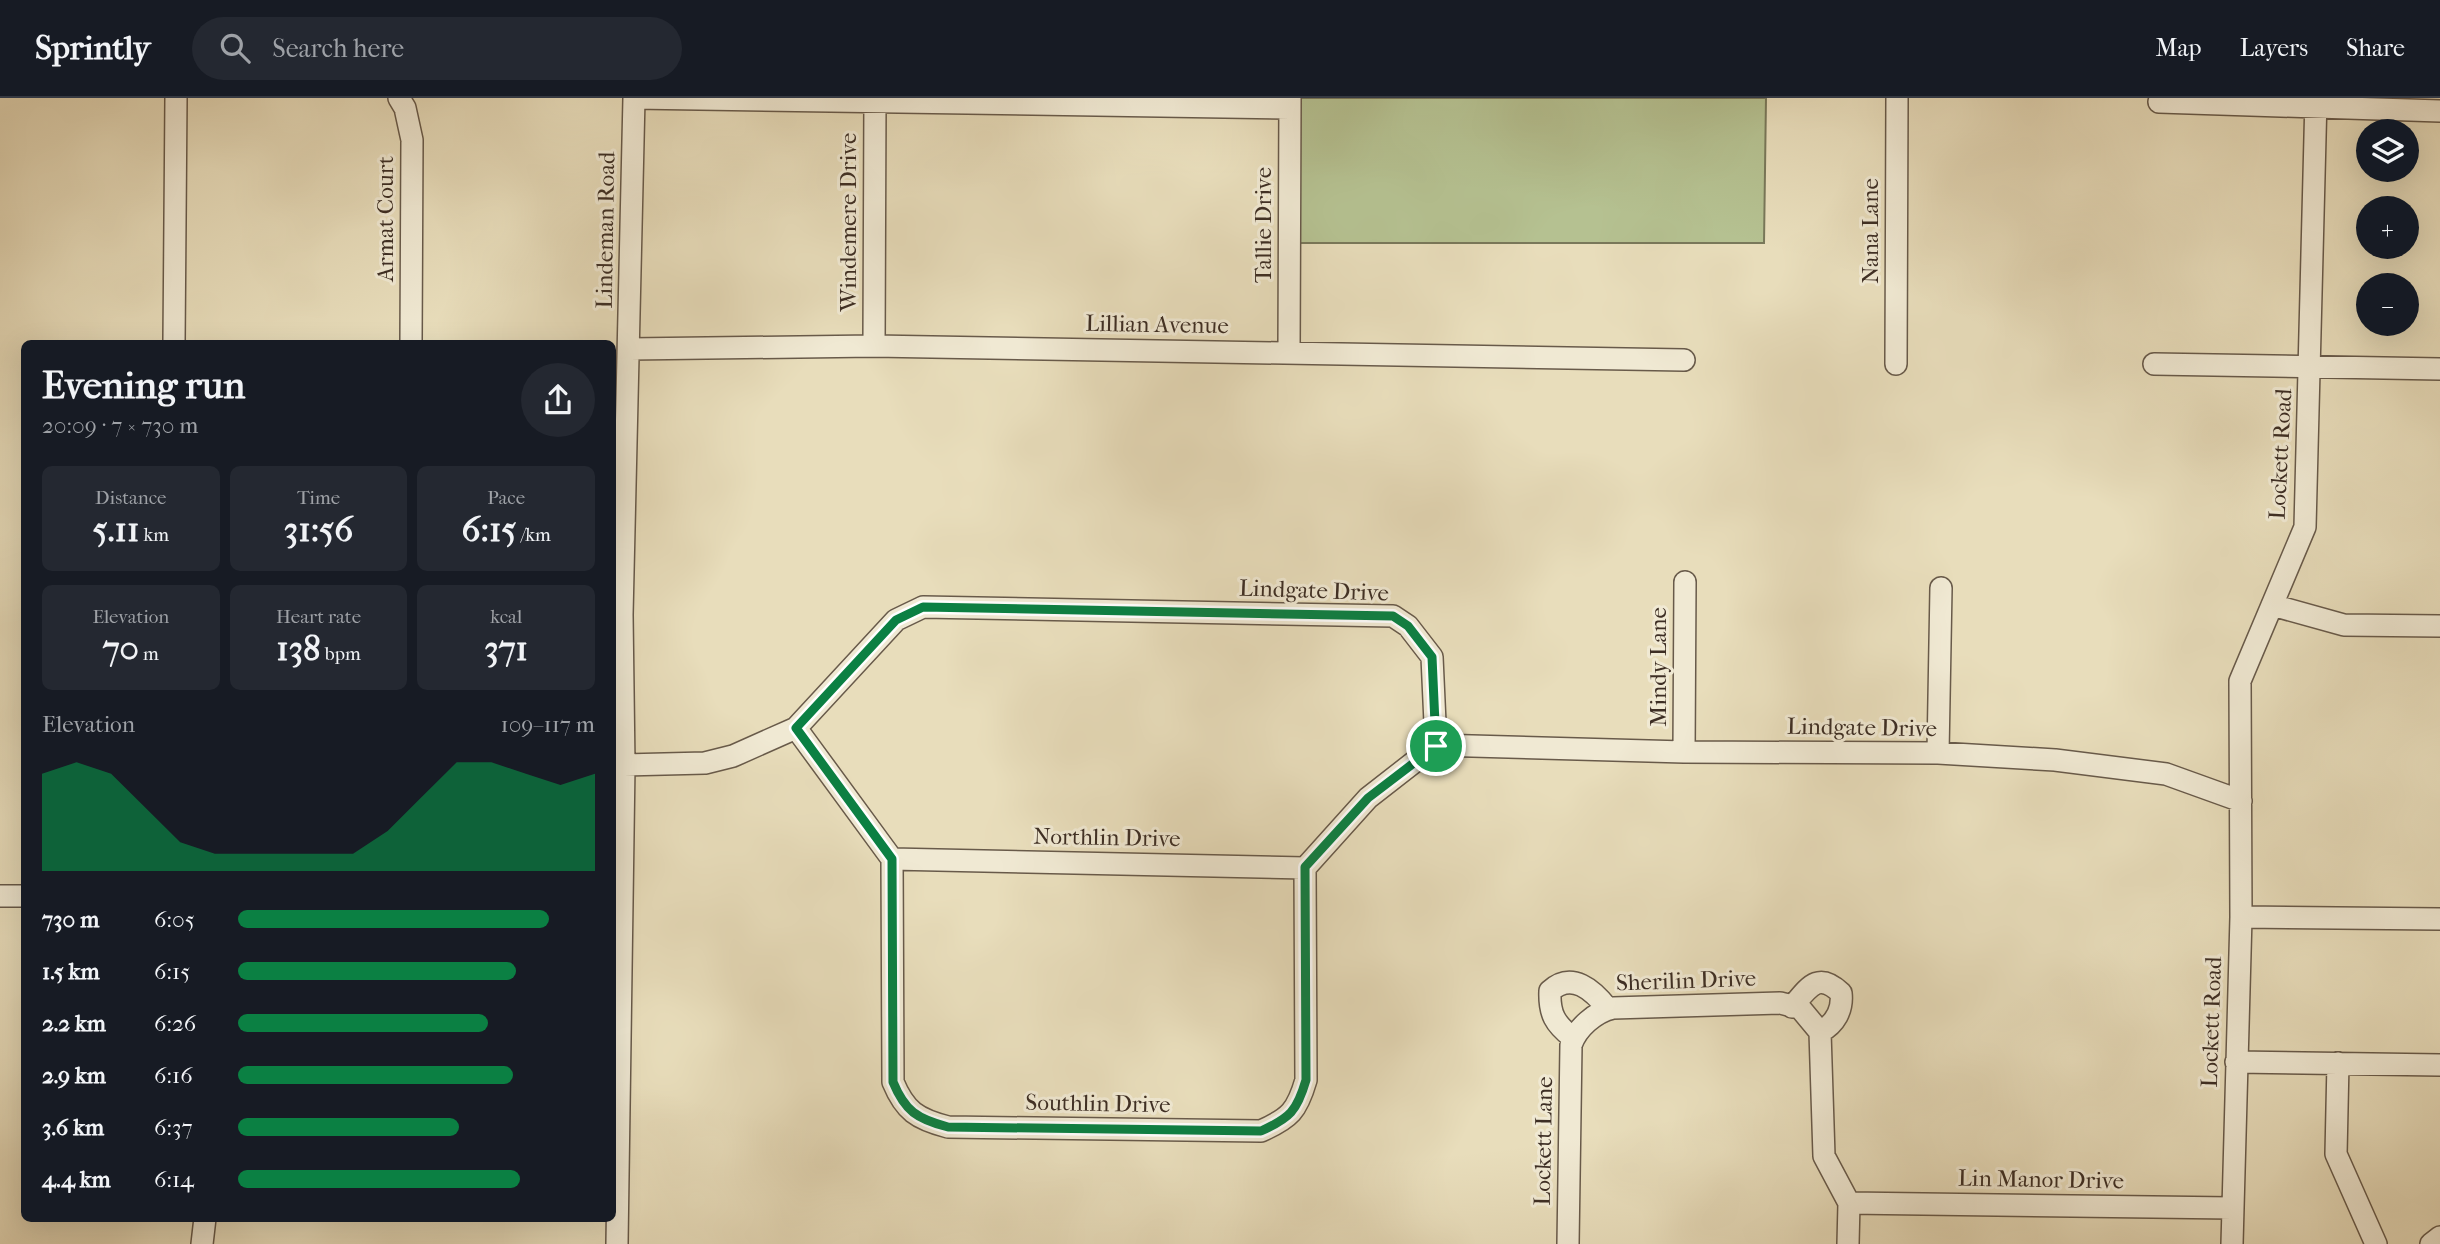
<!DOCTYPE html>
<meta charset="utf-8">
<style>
body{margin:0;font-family:"IM FELL French Canon",serif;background:#242831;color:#f1f3f6;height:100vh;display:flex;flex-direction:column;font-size:26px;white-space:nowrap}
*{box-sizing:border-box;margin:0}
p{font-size:23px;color:#9ea1a6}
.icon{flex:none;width:38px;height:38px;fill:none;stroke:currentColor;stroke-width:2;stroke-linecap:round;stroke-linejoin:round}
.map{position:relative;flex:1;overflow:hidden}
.sheet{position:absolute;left:21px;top:242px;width:595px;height:882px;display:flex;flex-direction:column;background:#171b24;border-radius:10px;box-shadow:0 7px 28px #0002}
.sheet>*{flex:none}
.tools{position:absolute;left:2356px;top:21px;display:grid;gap:14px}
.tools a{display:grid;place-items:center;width:63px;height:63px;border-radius:50%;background:#171b24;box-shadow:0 7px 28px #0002;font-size:35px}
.pin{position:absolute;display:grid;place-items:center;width:60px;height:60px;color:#fff;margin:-30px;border:4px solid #fff;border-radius:50%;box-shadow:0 2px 7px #0007}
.round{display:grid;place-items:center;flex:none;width:74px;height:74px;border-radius:37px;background:#242831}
.head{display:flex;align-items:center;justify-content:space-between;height:119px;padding:0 21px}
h1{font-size:38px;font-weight:800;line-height:52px}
.stats{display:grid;grid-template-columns:repeat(3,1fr);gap:10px;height:119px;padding:7px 21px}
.stats div{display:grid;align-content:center;border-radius:10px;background:#242831;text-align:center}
.stats b{font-size:35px;font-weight:800}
.stats small{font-size:19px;font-weight:400}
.stats p{font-size:19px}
.chart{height:196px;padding:14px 21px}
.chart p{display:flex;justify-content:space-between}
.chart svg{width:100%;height:126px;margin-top:7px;fill:#0b8043;opacity:.7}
ul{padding:0 21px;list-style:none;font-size:23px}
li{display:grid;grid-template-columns:112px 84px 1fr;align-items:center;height:52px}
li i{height:18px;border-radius:9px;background:#0b8043}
header{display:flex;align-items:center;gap:42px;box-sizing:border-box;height:98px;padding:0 35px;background:#171b24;border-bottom:2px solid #363941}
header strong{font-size:33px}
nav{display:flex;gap:38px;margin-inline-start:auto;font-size:24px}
.search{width:490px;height:63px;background:#242831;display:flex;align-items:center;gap:18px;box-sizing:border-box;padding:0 24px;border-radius:38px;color:#9ea1a6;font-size:26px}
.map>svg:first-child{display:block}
.green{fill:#b5c191;stroke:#79785a;stroke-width:2}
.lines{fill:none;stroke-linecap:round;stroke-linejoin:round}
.minor-casing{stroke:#685a4a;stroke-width:24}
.minor{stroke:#f0e9d3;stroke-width:21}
.route-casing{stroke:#fff;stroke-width:14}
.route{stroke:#0b8043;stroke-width:9}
.labels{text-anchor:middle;stroke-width:6;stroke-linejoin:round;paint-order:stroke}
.street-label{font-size:23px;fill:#3d2e24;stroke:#f0e9d3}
</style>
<header>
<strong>Sprintly</strong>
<div class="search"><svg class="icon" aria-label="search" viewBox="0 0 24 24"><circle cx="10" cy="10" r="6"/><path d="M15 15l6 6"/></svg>Search here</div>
<nav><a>Map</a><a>Layers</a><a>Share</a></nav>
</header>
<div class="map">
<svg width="2440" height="1146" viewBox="0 0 2440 1146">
<rect width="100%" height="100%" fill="#e8ddbb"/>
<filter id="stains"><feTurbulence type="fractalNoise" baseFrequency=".00286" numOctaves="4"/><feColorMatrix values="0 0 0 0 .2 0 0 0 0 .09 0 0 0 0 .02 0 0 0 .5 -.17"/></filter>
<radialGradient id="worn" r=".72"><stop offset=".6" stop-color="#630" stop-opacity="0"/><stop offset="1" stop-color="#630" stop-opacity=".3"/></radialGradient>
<path class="green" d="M1297 0H1766L1764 145H1296Z"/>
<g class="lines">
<defs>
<path id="minor" d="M399 0 405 10 412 42 411 245
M634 0 1290 10
M2159 4 2440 13
M174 245 176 0
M874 248 875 0
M630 251 874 248 1684 262
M1289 254 1290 0
M1896 266 1897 0
M2154 266 2440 271
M2272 507 2344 527 2440 528
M796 630 892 761 1305 770 1368 700 1436 647
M1684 654 1685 484
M1938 655 1941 490
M624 667 705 665 733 658 796 630 896 522 923 509 1393 518 1408 528 1432 559 1436 647 1684 654 1938 655 2055 662 2166 676 2241 703
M892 761 893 984C905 1013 917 1021 948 1029L1261 1033C1290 1020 1297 1013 1306 982L1305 770
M0 798H24
M2241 819 2440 821
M1792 909C1809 889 1818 873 1841 895 1843 912 1835 926 1820 934
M1573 940C1555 926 1549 916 1550 893 1572 873 1593 892 1608 911
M2236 964 2440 967
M2338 965 2336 1056 2376 1146
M1849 1105 2232 1110
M202 1146 205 1120
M617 1146 624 667 622 517 634 0
M1568 1146 1571 947C1577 930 1595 914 1613 910L1780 905 1800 910 1820 934 1824 1058 1849 1105 1848 1146
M2232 1146 2241 819 2240 583 2305 429 2316 0
M2431 1146 2440 1139"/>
</defs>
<use href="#minor" class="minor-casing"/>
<use href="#minor" class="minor"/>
</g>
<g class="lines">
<defs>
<path id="route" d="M923 509 1393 518 1408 528 1432 559 1436 648 1368 700 1305 769 1306 982C1297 1013 1290 1020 1261 1033L948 1029C917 1021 905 1013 893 984L892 761 796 630 896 522Z"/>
</defs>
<use href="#route" class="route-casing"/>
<use href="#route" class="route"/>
</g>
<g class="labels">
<g class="street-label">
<text transform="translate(385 121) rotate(-90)" y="8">Armat Court</text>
<text transform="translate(848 124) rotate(-90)" y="8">Windemere Drive</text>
<text transform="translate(1263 127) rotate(-90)" y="8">Tallie Drive</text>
<text transform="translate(605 132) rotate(-89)" y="8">Lindeman Road</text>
<text transform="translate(1870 133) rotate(-90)" y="8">Nana Lane</text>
<text transform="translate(1157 226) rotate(1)" y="8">Lillian Avenue</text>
<text transform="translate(2280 356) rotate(-87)" y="8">Lockett Road</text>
<text transform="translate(1314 492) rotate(2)" y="8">Lindgate Drive</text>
<text transform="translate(1658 569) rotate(-90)" y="8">Mindy Lane</text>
<text transform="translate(1862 629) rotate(1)" y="8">Lindgate Drive</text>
<text transform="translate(1107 739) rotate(1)" y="8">Northlin Drive</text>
<text transform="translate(1686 882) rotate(-2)" y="8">Sherilin Drive</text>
<text transform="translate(2211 924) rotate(-88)" y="8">Lockett Road</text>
<text transform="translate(1098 1005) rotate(1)" y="8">Southlin Drive</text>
<text transform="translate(1543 1043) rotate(-89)" y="8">Lockett Lane</text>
<text transform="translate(2041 1081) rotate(1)" y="8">Lin Manor Drive</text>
</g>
</g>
<rect width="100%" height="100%" filter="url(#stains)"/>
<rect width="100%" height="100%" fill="url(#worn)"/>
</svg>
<div class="tools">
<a><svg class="icon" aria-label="layers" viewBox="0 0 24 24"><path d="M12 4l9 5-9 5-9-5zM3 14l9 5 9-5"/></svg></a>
<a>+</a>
<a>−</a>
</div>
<div class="pin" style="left:1436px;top:648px;background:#1e9e55"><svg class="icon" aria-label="arrive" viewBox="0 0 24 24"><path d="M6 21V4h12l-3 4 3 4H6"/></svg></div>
<section class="sheet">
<div class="head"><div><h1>Evening run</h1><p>20:09 · 7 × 730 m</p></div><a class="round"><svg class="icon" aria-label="share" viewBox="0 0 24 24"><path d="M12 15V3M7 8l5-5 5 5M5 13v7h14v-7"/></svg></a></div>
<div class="stats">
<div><p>Distance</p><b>5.11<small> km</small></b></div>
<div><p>Time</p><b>31:56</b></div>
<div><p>Pace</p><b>6:15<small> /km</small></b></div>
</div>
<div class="stats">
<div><p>Elevation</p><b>70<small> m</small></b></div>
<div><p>Heart rate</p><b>138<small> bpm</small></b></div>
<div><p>kcal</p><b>371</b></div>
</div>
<div class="chart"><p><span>Elevation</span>109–117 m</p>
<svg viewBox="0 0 160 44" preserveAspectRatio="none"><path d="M0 44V10L10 6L20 10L30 22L40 34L50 38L60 38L70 38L80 38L90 38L100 30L110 18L120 6L130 6L140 10L150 14L160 10V44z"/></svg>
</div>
<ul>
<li><b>730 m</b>6:05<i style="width:87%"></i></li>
<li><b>1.5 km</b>6:15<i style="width:78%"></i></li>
<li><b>2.2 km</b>6:26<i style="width:70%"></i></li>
<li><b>2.9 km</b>6:16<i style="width:77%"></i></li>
<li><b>3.6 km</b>6:37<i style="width:62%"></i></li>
<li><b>4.4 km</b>6:14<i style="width:79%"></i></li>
</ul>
</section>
</div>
